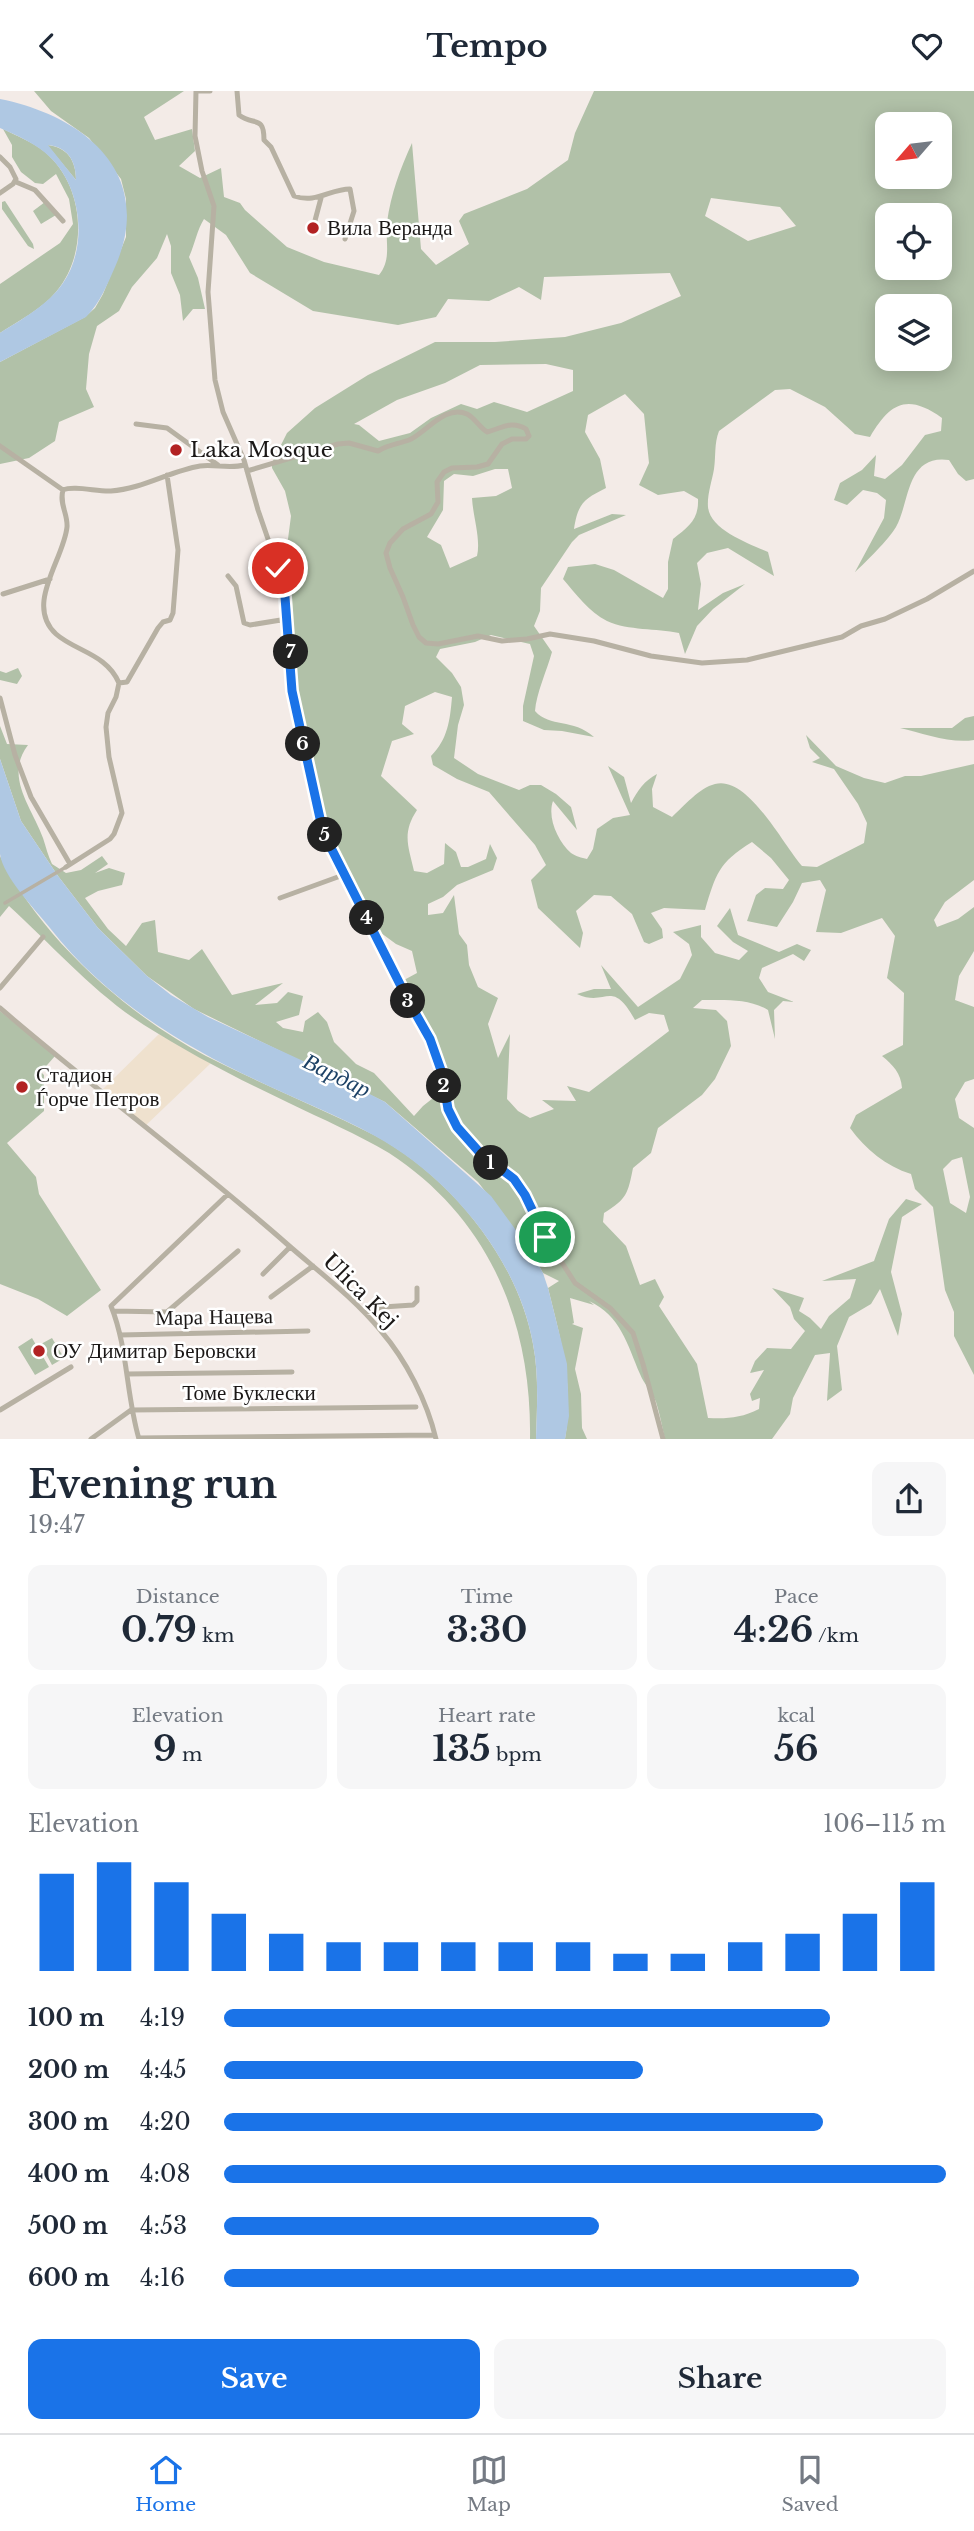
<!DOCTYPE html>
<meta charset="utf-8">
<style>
body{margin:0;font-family:"Libre Baskerville",serif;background:#f6f6f7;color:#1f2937;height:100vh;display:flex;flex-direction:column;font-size:26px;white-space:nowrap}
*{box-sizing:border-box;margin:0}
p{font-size:23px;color:#747a83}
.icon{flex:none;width:38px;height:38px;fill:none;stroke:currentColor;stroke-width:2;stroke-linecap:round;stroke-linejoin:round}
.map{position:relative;height:1348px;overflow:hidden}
.details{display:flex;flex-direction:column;background:#fff;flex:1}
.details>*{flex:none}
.needle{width:46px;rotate:242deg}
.tools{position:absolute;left:875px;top:21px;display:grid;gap:14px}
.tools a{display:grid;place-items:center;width:77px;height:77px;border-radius:14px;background:#fff;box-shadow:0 4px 18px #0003;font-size:35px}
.pin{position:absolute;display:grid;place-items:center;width:60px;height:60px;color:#fff;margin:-30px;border:4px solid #fff;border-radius:50%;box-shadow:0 2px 7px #0007}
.km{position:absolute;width:35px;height:35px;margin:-18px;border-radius:50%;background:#222;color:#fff;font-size:19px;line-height:35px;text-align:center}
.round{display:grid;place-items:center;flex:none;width:74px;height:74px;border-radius:14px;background:#f6f6f7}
.head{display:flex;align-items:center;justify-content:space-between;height:119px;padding:0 28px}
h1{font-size:38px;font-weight:800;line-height:52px}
.stats{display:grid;grid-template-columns:repeat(3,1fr);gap:10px;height:119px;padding:7px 28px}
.stats div{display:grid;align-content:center;border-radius:14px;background:#f6f6f7;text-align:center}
.stats b{font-size:35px;font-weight:800}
.stats small{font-size:19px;font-weight:400}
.stats p{font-size:19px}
.chart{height:196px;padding:14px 28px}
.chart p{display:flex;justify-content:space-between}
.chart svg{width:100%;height:126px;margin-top:7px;stroke:#1a73e8;stroke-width:6}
.action{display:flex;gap:14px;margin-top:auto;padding:14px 28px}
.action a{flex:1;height:80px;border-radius:14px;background:#1a73e8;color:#fff;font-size:28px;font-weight:800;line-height:80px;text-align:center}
.action a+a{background:#f6f6f7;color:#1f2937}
ul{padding:0 28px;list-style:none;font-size:23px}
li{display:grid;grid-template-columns:112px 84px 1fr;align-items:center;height:52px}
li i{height:18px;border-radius:9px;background:#1a73e8}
header{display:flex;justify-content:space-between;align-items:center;height:91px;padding:0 28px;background:#fff;font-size:32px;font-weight:800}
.tabs{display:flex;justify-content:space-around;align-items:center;height:98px;border-top:2px solid #e0e1e3;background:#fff;font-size:19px;color:#747a83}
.tabs a{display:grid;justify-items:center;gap:4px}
.tabs .selected{color:#1a73e8}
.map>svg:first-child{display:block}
.industrial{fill:#efe1ce}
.green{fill:#b1c1a8;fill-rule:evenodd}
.water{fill:#afc8e3;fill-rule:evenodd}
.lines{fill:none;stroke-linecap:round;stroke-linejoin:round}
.pedestrian{stroke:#b7b1a3;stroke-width:3.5}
.minor{stroke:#b7b1a3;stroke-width:5}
.route-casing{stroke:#fff;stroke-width:14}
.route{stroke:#1a73e8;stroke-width:9}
.poi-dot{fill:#b22223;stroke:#fff;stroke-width:2.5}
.labels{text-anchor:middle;stroke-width:5;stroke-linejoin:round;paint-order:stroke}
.poi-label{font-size:21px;fill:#1b1817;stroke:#fff;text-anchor:start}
.street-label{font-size:21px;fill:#1b1817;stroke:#fff}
.water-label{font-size:23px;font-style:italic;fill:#1d4266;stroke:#fff}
</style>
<header><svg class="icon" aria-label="back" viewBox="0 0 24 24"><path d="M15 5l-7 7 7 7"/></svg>Tempo<svg class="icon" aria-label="heart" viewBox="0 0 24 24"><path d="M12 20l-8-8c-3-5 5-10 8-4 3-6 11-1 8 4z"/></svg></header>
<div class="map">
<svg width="974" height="1348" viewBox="0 0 974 1348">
<rect width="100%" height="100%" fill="#f3ebe7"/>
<path class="industrial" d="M159 943 211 972 144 1036 102 999Z"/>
<path class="green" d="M34 0H184L144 26 155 49 192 38 195 60 179 75 200 87 221 77 224 106 240 112 245 119 287 156 324 171 379 184C392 168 385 151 387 131 391 103 400 78 412 52L421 158 436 174 469 153 459 130 464 123 527 98 568 69 575 42 594 0H974V388L966 390 958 383 949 369C906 363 910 411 896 436 889 448 866 471 855 481L884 427 886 409 877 402 863 399 847 414 834 409 840 392 862 379 876 364 874 385 885 388 902 374 925 344 941 340 942 327C907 302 890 312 870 346L855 343 825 316 790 298 775 299 719 340C714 353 716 365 714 378 712 390 707 404 708 416 710 439 750 453 768 461L774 485 728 457 707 462 697 472 701 493 698 519 723 502 745 493 713 518 697 535 685 563 679 542C656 537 629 540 607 530 589 521 576 503 563 488L568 476 595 473 614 479 663 507 668 498V471L673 448C688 436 699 429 698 408L684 400 658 404 639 394 649 372 644 323 625 303 588 324 585 341 600 368 606 397C584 408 578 412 574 438L612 423 626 424 579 444 572 451 541 497 540 520 534 535 552 561C547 579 536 603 535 620 550 637 573 627 594 646L562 640 544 639 523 630V615L534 565 530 553 491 544 475 551 440 558 436 566 452 582 461 596 464 614 458 634 454 667 478 683 519 699 530 694H541L556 703 571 716 577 739 553 710C547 727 558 750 571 762 575 765 582 767 587 768L593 758 597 738 613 727 630 724 608 675 624 686 631 712C638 699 644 690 657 683L652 698 653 716 672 726C684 715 699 697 715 693 748 684 783 754 802 775L817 776 864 752 867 732 858 713 834 678 812 671 820 667 810 657 806 644 836 675 864 687 885 692 905 685H921L974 673V789L945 811 934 829 937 836 958 828 974 816V860L959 885 955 909 974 916V988L965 991 955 1008 959 1027 974 1037V1284L954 1245V1221L945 1199 933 1116 915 1098 911 1083C886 1075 866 1059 850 1037L856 1024 902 997C901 982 893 974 882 965L903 954 904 902 887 887 895 845 882 827 841 842 816 841 826 799 820 789 802 792 793 811 777 836 747 830 756 804 765 797 783 798 789 789 771 767 752 751C718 772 716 783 705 819L664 817 651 822 662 838 663 847 649 853 644 851 632 823 611 805 594 804 576 820 583 842 580 857 538 817 531 789 546 774 535 754 489 701 457 688 433 674 431 665C448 648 450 629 452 606L435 601 405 615 402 633 414 643 392 650 381 685 417 719C402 742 408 754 414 780L427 782 444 773 445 752 456 761 461 776H468L486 768 490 753 497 767 493 779 457 794 443 806 428 813V824L443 822 454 804 459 843 467 854 469 874 478 896 498 907 488 933 498 967 510 943 507 1008 518 1020 530 1027 554 1018 542 1009 576 1010 567 995 589 1001 669 940 664 924 649 922 635 929C611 886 607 917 577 903L594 898H611L601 874 638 916 680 888 692 864 689 853 673 841 701 834V846L715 862 739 869 748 860 733 851 717 835 730 817 738 844 779 861 797 853 811 859 804 870 793 863 762 877 759 887 768 901 794 911 783 910 774 919 775 948 768 919C748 907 724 909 702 909L693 917 716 919 727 930 731 955 715 988 702 1004 658 1037 651 1062 633 1077C628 1102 627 1108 604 1122L603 1131 626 1155 640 1194 655 1188 664 1206 659 1215 697 1273 708 1327C727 1328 741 1327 759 1318L760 1307 752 1310 750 1303 764 1279 750 1282 755 1270 767 1257 791 1258 805 1240 794 1228 790 1216 772 1197 804 1207 799 1220 810 1227 821 1238 829 1225 850 1207 856 1188 822 1190 874 1170 889 1128 906 1108 922 1113 902 1126 891 1181 902 1223 898 1245 880 1198 871 1213 849 1226 837 1255 842 1299 827 1310 830 1262 815 1264 793 1307 790 1323 772 1348H665C662 1336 660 1323 656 1311 652 1301 644 1293 640 1283 627 1253 621 1225 589 1210L594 1214 570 1207 574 1232 572 1233 583 1237 575 1278 581 1303 582 1337 587 1348H565C574 1293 561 1250 548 1197L559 1190 543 1182 529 1157 478 1091 385 1011 194 918 147 885 98 837 58 785 21 730 0 668V635L7 653 28 654C4 686 32 716 43 747 46 756 48 765 52 773L66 782 81 779 102 765 108 773 95 782 109 777 125 782 122 794 98 800 85 807 108 838 126 855 142 832 155 829 158 861 189 869 202 858 232 904 283 892 255 914 277 912 288 901 303 905 299 924 276 931 283 937 303 941 305 930 318 921 327 931 334 951 356 973 374 982 414 1025 423 1015 447 996 429 939 404 889 417 882 412 860 396 853 377 839 348 777 331 751 320 713 295 602V560L282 470 288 448 291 425 285 400 272 377V372L287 342 315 317 368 284 435 251H495L565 246 621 232 681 205 670 182 544 186 541 209 519 196 489 210 448 208 436 226 398 234 313 220 250 182 226 144 204 128C197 139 195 153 189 166L198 187 205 218H193L183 230 180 204 171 182V155L167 143 157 167 132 196 119 220 97 235 89 263 86 298 94 316 59 331 55 350 29 367 0 373V271L85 226 95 217 103 203 126 146V108L121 88 89 47 51 20ZM887 33H940V86H887ZM711 107 780 116 796 135 748 150 705 125ZM887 124H940V177H887ZM887 215H940V268H887ZM546 273 573 279V300L527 321 494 311 477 318 461 313 431 327 410 342 379 350 359 334 354 333 397 309 445 292 480 274ZM495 378H508L512 397 496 405 472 407C473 426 481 448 477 465L450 477 441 454 427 446 443 419 444 390 454 383 473 385ZM962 1066 970 1106 966 1122 950 1112 943 1078 952 1069Z
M3 38C17 45 33 51 45 61 85 95 89 162 56 201 42 218 18 230 0 242V193L60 152 73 133 69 108 56 83 43 93 35 92 21 81 12 66V54Z
M47 54C67 56 76 69 76 89Z
M5 110 33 153 34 158 28 155 2 118V111Z
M45 111 56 124 41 133 33 120Z
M18 577 22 585 17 593 0 589V580L6 582Z
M974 625V649C951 653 922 642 900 637H952L965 627Z
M0 765C41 847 126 923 206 965 261 993 319 1016 374 1044 449 1084 518 1168 533 1253 539 1284 537 1317 536 1348H530C532 1231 489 1127 389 1062 357 1043 322 1028 289 1012 240 989 190 963 144 934 94 902 53 855 9 815L0 826Z
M0 920 55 965 41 981 44 984V1020L7 1052 36 1086 39 1103 101 1199 67 1225 38 1208 0 1193Z
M32 1247 49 1276 35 1284 18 1256Z
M52 1247 64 1267 52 1274 41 1253Z"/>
<path class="water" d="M0 8C85 25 156 83 115 176 107 194 100 212 86 226L0 271V242C22 228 48 214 63 192 88 156 82 98 51 67 37 53 18 45 0 37ZM48 54C67 56 76 69 76 89Z
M0 668 21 730 58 785 98 837 147 885 171 904 208 926 329 982 385 1011 491 1105 529 1157 543 1182 548 1197 567 1273 569 1325 565 1348H536C537 1317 539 1284 533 1253 518 1168 450 1086 375 1045 337 1024 295 1008 256 989 177 952 104 906 50 837 35 818 3 786 0 763 0 736 0 696 0 668Z"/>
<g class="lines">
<path class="pedestrian" d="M5 812 66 776"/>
<path class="minor" d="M196 0 195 45 202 80 214 115 208 201 215 289 223 321 244 369 258 419 278 477 285 506 292 600 323 741 409 911 430 948 438 968 448 1019 457 1036 481 1063 514 1088 525 1104 545 1145 575 1192 610 1217 633 1242 643 1273 663 1348
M196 0H210
M237 0 239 24C254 35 264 24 264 49L271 56 294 105C316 113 330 98 350 98L354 120 345 148
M0 66 10 76 16 88 13 93 0 102
M16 91 35 99 63 130
M313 137 321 107
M136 333 167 337 218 374
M0 355 63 399
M247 380 338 353 349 352 378 360C388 354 398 353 409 349 426 342 445 313 467 323 475 327 479 336 487 341 502 337 512 329 526 338L529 345 526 348H512L502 353 488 373 477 376 452 377 444 381 437 391 438 411 431 423 403 438 390 452 386 462 390 477 403 506 413 534 419 546 426 552 438 553 478 545 502 550 527 548 550 543 594 550 651 565 702 572 747 569 842 546 861 535 885 528 927 508 974 480
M228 485 236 495 244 532 250 534 287 528
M3 503 50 488
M119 592 127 591 158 537 163 531 170 529 173 522 178 459 167 384
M0 607 15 664 31 706 70 773
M66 776 110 748 114 743 122 722 109 666 106 636 108 622 116 606 119 592C107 563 75 560 56 543 24 514 64 468 67 436 68 423 59 413 63 399 74 394 98 401 111 400 142 398 170 380 200 375 214 373 230 378 244 374
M280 807 346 783
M0 897 43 846
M0 917C94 998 194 1071 287 1153 319 1181 354 1207 381 1240 406 1269 427 1310 436 1348
M263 1183 290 1156
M271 1206 313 1175
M113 1220 167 1221 238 1160
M365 1222 383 1216 413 1214 417 1210V1197
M120 1244 308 1240
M127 1283 292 1281
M0 1319 71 1276
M139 1347 435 1344
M91 1348 131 1319 416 1316
M139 1348C126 1304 128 1257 111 1215L228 1103"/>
</g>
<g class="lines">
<defs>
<path id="route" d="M278 477 285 506 292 600 323 741 409 911 430 948 442 982 448 1018 457 1036 481 1063 514 1088 525 1104 545 1146"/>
</defs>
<use href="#route" class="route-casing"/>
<use href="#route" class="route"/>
</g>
<g class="poi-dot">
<circle cx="313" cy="137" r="7"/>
<circle cx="176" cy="359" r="7"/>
<circle cx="22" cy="996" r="7"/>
<circle cx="39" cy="1260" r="7"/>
</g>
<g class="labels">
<g class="poi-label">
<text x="327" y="144">Вила Веранда</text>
<text x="190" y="366">Laka Mosque</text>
<text x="36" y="991">Стадион<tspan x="36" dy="24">Ѓорче Петров</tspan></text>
<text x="53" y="1267">ОУ Димитар Беровски</text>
</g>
<g class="street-label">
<text transform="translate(360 1200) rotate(45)" y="7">Ulica Kej</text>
<text transform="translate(214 1226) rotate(-1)" y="7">Мара Нацева</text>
<text x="249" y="1309">Томе Буклески</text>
</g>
<g class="water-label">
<text transform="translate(337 984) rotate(26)" y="8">Вардар</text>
</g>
</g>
</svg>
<div class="tools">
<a><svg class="needle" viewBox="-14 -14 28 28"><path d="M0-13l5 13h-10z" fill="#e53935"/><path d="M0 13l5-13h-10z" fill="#747a83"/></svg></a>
<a><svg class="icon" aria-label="locate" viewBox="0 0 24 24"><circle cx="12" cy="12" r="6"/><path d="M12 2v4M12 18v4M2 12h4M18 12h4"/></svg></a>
<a><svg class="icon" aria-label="layers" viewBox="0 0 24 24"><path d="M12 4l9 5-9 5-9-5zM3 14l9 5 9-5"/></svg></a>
</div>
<div class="pin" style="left:545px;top:1146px;background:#1e9e55"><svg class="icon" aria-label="arrive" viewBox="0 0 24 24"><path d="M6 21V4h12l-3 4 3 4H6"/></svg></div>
<div class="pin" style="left:278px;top:477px;background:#d93025"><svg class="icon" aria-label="check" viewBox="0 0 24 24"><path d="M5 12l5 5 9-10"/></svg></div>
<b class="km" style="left:491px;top:1072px">1</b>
<b class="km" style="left:444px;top:995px">2</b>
<b class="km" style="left:408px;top:910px">3</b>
<b class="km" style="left:367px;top:827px">4</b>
<b class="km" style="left:325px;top:744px">5</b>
<b class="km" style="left:303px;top:653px">6</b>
<b class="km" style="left:291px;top:561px">7</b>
</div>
<section class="details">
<div class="head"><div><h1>Evening run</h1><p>19:47</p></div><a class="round"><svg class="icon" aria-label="share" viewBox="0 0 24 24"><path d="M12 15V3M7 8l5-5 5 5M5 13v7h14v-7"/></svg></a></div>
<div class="stats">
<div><p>Distance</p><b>0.79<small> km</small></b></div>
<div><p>Time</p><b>3:30</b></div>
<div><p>Pace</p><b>4:26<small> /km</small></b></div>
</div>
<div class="stats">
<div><p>Elevation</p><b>9<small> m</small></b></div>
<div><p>Heart rate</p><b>135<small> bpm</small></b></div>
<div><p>kcal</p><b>56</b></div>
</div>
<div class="chart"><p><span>Elevation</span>106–115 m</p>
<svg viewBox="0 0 160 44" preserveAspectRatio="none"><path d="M5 44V10M15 44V6M25 44V13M35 44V24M45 44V31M55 44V34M65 44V34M75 44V34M85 44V34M95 44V34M105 44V38M115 44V38M125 44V34M135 44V31M145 44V24M155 44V13"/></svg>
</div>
<ul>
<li><b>100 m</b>4:19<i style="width:84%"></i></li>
<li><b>200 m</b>4:45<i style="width:58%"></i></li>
<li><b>300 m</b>4:20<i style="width:83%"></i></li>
<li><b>400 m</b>4:08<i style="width:100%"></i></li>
<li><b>500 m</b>4:53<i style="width:52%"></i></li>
<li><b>600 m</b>4:16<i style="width:88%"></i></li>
</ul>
<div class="action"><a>Save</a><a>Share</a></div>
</section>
<nav class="tabs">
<a class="selected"><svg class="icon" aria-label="home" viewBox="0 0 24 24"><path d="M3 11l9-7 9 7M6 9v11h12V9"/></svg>Home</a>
<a><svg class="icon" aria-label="map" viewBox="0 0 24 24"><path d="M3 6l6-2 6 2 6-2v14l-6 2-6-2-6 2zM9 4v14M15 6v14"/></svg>Map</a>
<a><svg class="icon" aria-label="saved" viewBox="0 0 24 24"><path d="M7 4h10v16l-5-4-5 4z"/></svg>Saved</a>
</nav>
